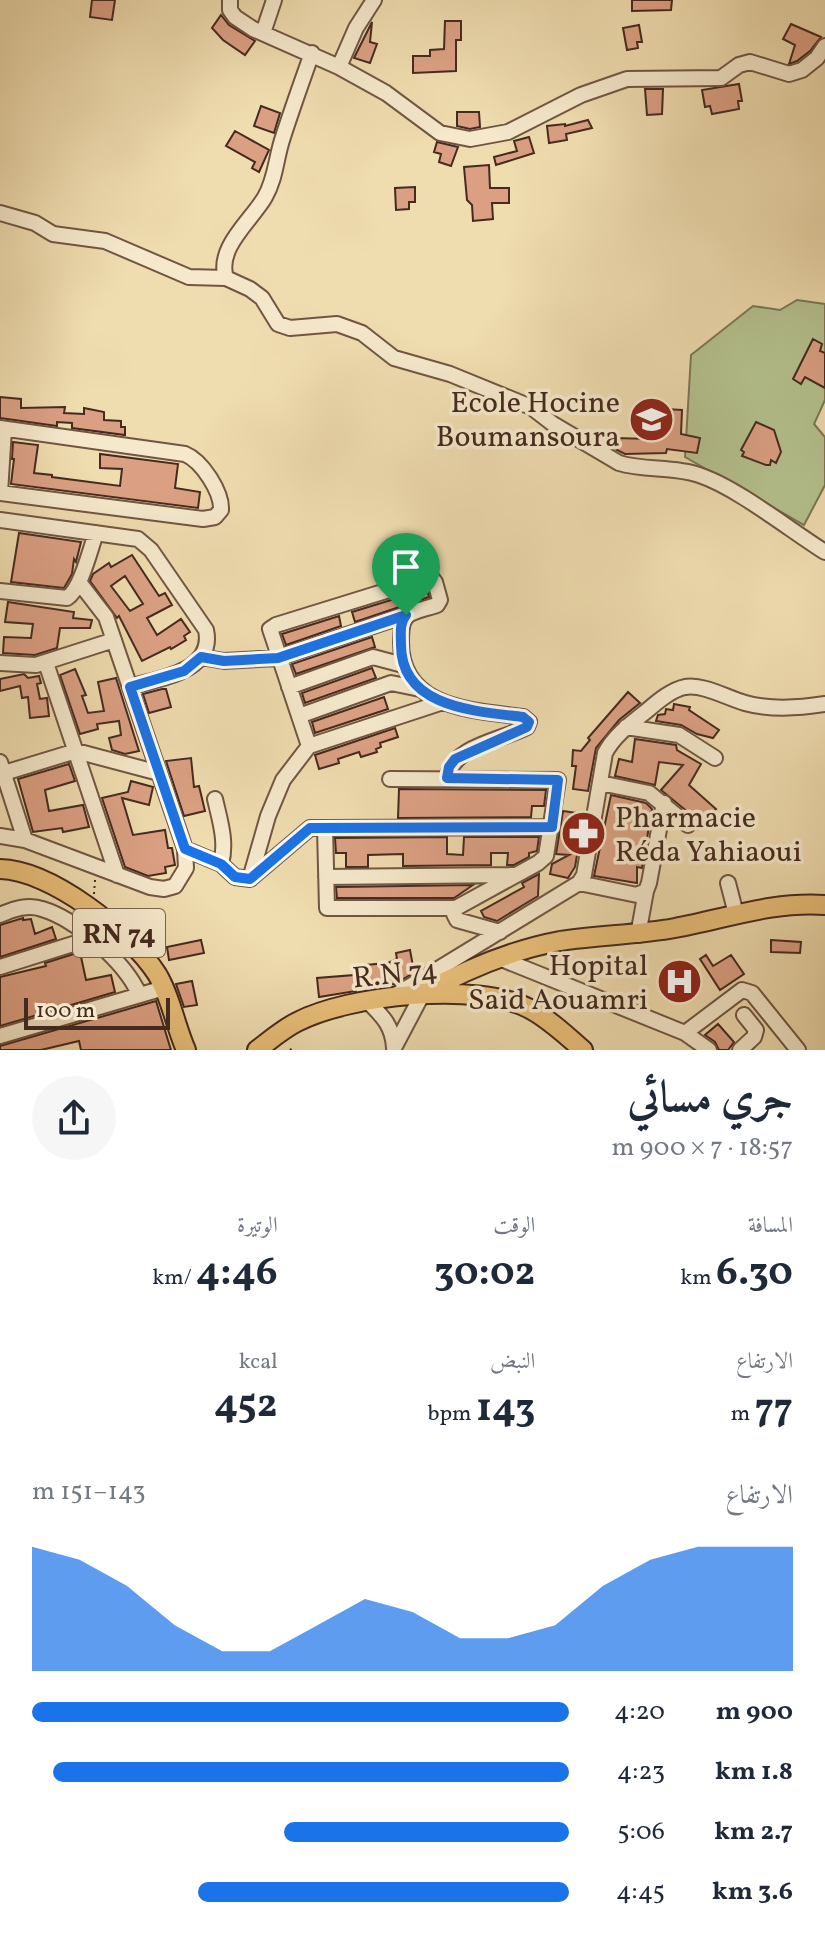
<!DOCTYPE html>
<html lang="ar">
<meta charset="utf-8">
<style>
body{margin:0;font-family:Vollkorn,Amiri,serif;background:#f6f6f7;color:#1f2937;direction:rtl;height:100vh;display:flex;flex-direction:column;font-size:30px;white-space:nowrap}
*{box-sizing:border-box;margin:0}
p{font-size:26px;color:#747a83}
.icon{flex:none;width:44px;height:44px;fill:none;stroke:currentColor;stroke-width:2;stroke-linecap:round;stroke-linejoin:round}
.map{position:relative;height:1050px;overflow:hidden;direction:ltr}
.details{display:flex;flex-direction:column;background:#fff;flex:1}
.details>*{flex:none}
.scale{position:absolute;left:24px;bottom:20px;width:146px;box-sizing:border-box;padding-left:8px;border:4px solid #452a1e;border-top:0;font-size:22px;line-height:28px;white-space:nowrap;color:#452a1e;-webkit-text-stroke:6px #f5e8cb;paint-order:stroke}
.pin{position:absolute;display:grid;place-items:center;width:68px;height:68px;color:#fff;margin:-82px -34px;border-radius:50% 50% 50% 0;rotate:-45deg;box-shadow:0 0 8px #0007}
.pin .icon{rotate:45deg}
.round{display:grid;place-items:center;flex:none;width:84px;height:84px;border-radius:42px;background:#f6f6f7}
.head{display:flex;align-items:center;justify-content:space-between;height:136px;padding:0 32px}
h1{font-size:44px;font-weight:700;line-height:60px}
.figures{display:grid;grid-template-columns:repeat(3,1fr);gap:12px;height:136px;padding:8px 32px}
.figures div{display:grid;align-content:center}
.figures b{font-size:40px;font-weight:700}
.figures small{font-size:22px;font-weight:400}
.figures p{font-size:22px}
.chart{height:224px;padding:16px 32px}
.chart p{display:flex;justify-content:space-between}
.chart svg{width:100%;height:144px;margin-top:8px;fill:#1a73e8;opacity:.7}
ul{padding:0 32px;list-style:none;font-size:26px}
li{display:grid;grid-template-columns:128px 96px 1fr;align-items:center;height:60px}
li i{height:20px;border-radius:10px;background:#1a73e8}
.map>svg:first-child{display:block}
.green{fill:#b4c28f;stroke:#7c7656;stroke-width:2}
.building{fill:#dba083;stroke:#452a1e;stroke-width:2;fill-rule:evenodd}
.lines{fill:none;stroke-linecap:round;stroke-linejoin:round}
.minor-casing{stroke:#705642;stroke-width:18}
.major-casing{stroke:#452a1e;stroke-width:22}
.path{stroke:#452a1e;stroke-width:2;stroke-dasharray:2 4;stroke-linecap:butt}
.minor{stroke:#f5e8cb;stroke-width:14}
.major{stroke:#e8be78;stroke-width:18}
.route-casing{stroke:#fff;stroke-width:16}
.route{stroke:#1a73e8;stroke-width:10}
.labels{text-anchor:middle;stroke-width:7;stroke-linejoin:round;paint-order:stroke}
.shield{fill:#f5e8cb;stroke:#7a6352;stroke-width:2}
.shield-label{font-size:28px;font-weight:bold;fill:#452a1e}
.poi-label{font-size:30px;fill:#452a1e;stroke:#f5e8cb;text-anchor:end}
.street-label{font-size:30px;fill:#452a1e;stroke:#f5e8cb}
</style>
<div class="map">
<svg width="825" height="1050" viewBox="0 0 825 1050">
<rect width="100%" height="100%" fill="#efdcaf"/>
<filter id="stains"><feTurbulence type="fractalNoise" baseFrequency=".0025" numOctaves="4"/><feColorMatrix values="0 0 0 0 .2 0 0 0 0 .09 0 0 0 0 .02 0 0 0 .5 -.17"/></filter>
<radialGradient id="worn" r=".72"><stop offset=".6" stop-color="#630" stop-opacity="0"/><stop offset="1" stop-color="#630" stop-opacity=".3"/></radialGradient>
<path class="green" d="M797 300 825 304V400L814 424 825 437V485L804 525 685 457 691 355 753 306 780 310Z"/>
<path class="building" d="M92 0H115L112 20 90 17Z
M632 0H672L671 10 632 11Z
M221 15 229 25 255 41 245 55 223 40 212 28Z
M445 21H461V40H456V71L413 73V56H430V50L444 49Z
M372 22 370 42 377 44 370 63 354 58Z
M791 24 821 37 810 51 797 61 789 64 795 45 783 39Z
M639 25 642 42H637L638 48 627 50 623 28Z
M739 84 742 101H738L739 109 712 114 710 106 705 107 702 90Z
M645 89H663L662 114 647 115Z
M261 106 280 113 274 133 254 126Z
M457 112H479L480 127 470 129 457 126Z
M588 120 592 128 566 134 567 140 549 143 547 126 565 124V126Z
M235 131 269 150 259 172 252 168 255 162 226 146Z
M529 137 534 153 496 165 494 157 517 151 514 141Z
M437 142 458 147 451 166 439 162 441 154 434 152Z
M489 165 490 188H509V203H492L493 219 473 221 472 205 467 200 464 167Z
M415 187V202H409V209L396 210 395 188Z
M813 339 822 344 820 351 825 353V388L805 377 801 384 793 379Z
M0 397 21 399V408L65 407 64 413 84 414V408L104 412V420L121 421V427H125V435L72 428V423L57 422V426L0 418Z
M665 409 682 410 681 434 700 438 697 453 667 449 666 453 625 454 615 449V438L651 439 650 421 664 436Z
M756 422 774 430 781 452 776 463 771 460 770 465H766L742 456 744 452 741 450Z
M13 442 38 445 34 473 52 475V477L120 486 122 469 100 468V454L178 464 175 488 200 492 198 508 11 484 14 459H12Z
M19 533 81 542 76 562 74 559 72 574 64 588 11 582Z
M132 555 159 596 165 593 172 605 147 618 157 635 181 619 190 632 184 636 186 640 171 649 170 647 142 661 119 616 117 618 90 581 93 574 109 563 111 567ZM125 576 143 604 130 611 111 586Z
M427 589 429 597 355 622 352 612Z
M8 602 74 612 73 618 92 620 90 628H60L57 648 35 655 3 653 4 637 31 638 33 624 5 622Z
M339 616 341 626 286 645 282 634Z
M372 637 375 647 296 674 292 664Z
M372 668 376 678 305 703 302 693Z
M75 669 86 695 82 696 88 713 104 711 98 682 116 678 139 751 125 754 112 750 109 738 121 735 119 721 97 724 98 729 80 734 60 675Z
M24 674 28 678 39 676 41 683 37 684 40 699 47 698 49 716 30 718 28 697 22 698 20 686 0 691V679Z
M162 689H166L171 707 149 713 143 694Z
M628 692 640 703 619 720 596 748 588 791 573 789 576 766H572L573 750 581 751 590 740 588 738Z
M384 697 388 709 315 733 312 722Z
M674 704 690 707 689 710 719 730 713 738 697 734 681 725 656 721 658 715 665 714 666 709 673 710Z
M395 728 398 737 380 743 381 747 376 749 377 752 361 757 359 752 338 759 339 763 319 769 315 755Z
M635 739 676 745 677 750 701 764 689 785 716 809 698 829 694 817 661 790 683 765 659 762 655 785 615 776 619 759 632 762Z
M191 758 194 787 199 786 205 811 184 816 166 761Z
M69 764 75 781 45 790 49 811 83 805 89 827 63 832 62 828 33 832 18 779Z
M131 781 153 787 149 805 122 798 133 835 165 830 168 848H172L175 865 165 867 166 873 148 876 125 867 102 798 128 792Z
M399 789 546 790 544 806H532L531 817 398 818Z
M611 795 646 803 652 809 642 868 637 867V883L594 876Z
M563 811 584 814 575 867 568 878 550 874 552 864 569 855 556 854Z
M447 837V854L463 855 464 837H539L537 851 529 853V857L514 865H507L508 853H491V865L403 866V854L368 855V867H346V853H336L335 838Z
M539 874 538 896 497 921 484 917 481 911 524 887 522 883Z
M473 885 454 898H337L336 887Z
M23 918V920L31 919 35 934 52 927 56 939 0 957V925Z
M201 940 204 953 169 960 167 947Z
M771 940 801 942 800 953 771 952Z
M410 950 413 966 409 967 410 975 395 984 356 986V991L319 997 317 978 354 975 353 966 388 963 397 959 396 953Z
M80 952 86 980 111 975 115 992 0 1026V977L46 966 45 963Z
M706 955 713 966 731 955 744 974 720 990 700 959Z
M192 981 197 1005 184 1007 176 984Z
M156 1001 171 1050H81L79 1041 41 1050H0V1046Z
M718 1024 734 1042 728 1050H719L715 1042 705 1035Z"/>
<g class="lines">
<defs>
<path id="minor" d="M230 0V10L235 17 253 29 339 67 386 93 440 133 470 139 508 132 581 95 627 79 721 78 739 65 750 62 789 74 802 70 817 58 825 46
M263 33 274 0
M312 53C302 81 292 109 283 137 276 157 276 178 265 197 251 221 216 248 226 278L250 289 262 298 278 324 290 328 337 324 362 333 394 358 450 374 531 407 553 424 619 463C645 471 673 466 699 475 736 487 790 530 825 552
M339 67 356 28 374 0
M0 213 35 223 53 234 105 241 189 277 226 278
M0 428 185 454C202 461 222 492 221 510L215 517 203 519 0 493
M0 493 4 429
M0 520 138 539 151 550 206 630C215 672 159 678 130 687
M0 591 67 598C81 589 90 550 96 533
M201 657 224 661 278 658 406 615
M0 663 36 665 114 640
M46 663 117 875
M289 687 373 657 403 665
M443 702 309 746 270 629 276 625 431 577 435 582 440 600 437 605C409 614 401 610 401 642 401 709 473 710 523 717L529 722 527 727C500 741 454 745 447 778
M299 716 391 683 420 689
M626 727 679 735 715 758
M0 762 25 840
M4 773 76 751 159 773
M390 779 558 780 546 856 538 863 456 908 454 914 457 920 500 932
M600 783 649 793 688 825
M0 836 25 840 150 887 164 889 175 886 186 868 185 849 106 617 79 582
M185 849 221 864C227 842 220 821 215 799
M221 864 235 877 250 879 310 828H325
M326 877 514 875
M250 879 268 816 283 780 309 746
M579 883 637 895 646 891 649 883 664 803
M728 883 736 914
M456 908H327L325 828 552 827
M0 915C12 909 29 904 42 909 76 919 125 962 139 994
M638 935 646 891
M499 958 685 1033 709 1050
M0 967 92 938
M394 996 579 883 584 875 605 753C614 736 629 725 644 713 655 704 670 690 685 687 704 684 727 698 745 703 770 710 800 708 825 704
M368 1002C383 1016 393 1027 394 1048L423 993
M685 1033 742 990 752 993 798 1050
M0 1036 164 988
M740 1050 754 1037 756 1030 744 1015"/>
<path id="major" d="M0 869C51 870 130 932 157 974 171 997 175 1025 186 1050
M423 993C467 969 511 950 560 941 598 935 637 935 675 928 725 919 773 901 825 905
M257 1050C269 1041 283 1029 297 1022 349 995 477 981 530 1009 549 1019 567 1036 583 1050"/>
</defs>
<use href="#minor" class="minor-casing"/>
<use href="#major" class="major-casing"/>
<path class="path" d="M94 894 95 880
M290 1050 293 1047"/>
<use href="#minor" class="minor"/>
<use href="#major" class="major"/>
</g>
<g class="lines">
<defs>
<path id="route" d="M406 615C399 624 401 634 401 645 401 708 476 711 523 717L529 722 527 727 455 759 449 767 447 778 558 780 552 827 310 828 250 879 235 877 221 864 185 849 130 687 184 671 201 657 224 661 278 658Z"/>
</defs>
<use href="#route" class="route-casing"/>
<use href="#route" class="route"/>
</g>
<defs>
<symbol id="school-disc" viewBox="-11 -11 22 22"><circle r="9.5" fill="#8f2418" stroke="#f5e8cb"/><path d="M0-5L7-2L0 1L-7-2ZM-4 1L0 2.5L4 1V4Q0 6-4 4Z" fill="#fff"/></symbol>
<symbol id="pharmacy-disc" viewBox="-11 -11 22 22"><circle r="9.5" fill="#8f2418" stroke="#f5e8cb"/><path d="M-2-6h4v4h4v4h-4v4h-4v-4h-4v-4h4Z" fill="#fff"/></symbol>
<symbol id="hospital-disc" viewBox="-11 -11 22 22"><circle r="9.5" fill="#8f2418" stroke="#f5e8cb"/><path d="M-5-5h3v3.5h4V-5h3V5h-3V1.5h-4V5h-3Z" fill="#fff"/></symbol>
</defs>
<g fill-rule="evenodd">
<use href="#school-disc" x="626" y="394" width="51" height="51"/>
<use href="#pharmacy-disc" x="558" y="808" width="51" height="51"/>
<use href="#hospital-disc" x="654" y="956" width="51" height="51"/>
</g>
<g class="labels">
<rect class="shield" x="73" y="909" width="92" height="48" rx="6"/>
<g class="shield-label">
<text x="119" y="943">RN 74</text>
</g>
<g class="poi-label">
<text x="620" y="412">Ecole Hocine<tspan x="620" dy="34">Boumansoura</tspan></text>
<text x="615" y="827" text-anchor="start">Pharmacie<tspan x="615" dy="34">Réda Yahiaoui</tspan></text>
<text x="648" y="975">Hopital<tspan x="648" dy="34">Said Aouamri</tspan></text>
</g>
<g class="street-label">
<text transform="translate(395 973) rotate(-6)" y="10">R.N 74</text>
</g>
</g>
<rect width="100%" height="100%" filter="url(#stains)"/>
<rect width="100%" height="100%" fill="url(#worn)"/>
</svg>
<div class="scale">100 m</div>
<div class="pin" style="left:406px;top:615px;background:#1e9e55"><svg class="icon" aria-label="arrive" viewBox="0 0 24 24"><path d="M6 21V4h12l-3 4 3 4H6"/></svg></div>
</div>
<section class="details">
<div class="head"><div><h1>جري مسائي</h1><p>18:57 · 7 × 900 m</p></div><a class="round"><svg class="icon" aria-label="share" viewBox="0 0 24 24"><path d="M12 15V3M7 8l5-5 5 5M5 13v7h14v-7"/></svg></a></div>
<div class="figures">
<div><p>المسافة</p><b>6.30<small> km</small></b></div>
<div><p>الوقت</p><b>30:02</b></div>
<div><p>الوتيرة</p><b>4:46<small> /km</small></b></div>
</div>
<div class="figures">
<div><p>الارتفاع</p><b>77<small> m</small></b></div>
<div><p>النبض</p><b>143<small> bpm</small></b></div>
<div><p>kcal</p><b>452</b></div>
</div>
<div class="chart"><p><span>الارتفاع</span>143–151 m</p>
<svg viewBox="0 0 160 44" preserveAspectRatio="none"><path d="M0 44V6L10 10L20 18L30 30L40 38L50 38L60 30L70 22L80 26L90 34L100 34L110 30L120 18L130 10L140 6L150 6L160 6V44z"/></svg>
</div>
<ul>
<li><b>900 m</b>4:20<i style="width:100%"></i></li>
<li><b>1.8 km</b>4:23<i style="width:96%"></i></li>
<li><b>2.7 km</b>5:06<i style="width:53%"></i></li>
<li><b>3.6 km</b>4:45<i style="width:69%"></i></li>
</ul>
</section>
